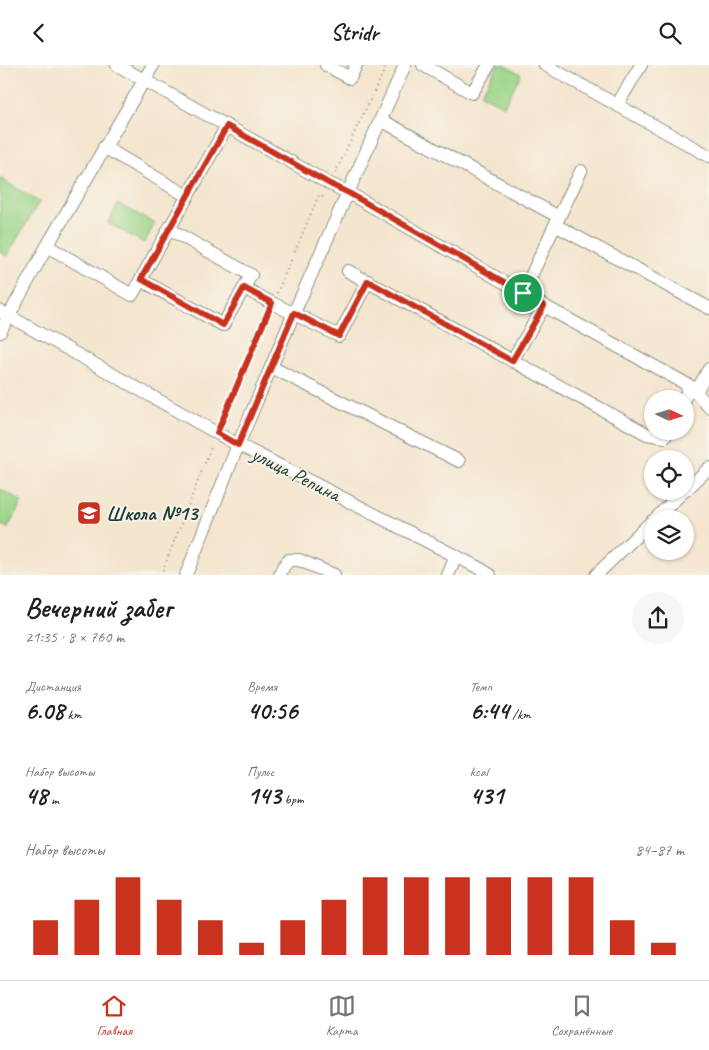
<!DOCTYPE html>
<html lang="ru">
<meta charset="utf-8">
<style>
body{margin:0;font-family:Caveat,sans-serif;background:#f6f6f6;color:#202124;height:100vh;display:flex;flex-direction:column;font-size:19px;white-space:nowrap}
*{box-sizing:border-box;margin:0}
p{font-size:16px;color:#757577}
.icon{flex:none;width:28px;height:28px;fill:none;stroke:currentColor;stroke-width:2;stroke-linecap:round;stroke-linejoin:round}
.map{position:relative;height:510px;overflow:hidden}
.details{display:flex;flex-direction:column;background:#fff;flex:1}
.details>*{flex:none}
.needle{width:32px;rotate:94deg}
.fabs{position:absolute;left:644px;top:325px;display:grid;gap:10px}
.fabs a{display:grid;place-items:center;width:50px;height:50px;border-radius:50%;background:#fff;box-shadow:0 1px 4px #0004;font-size:25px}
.pin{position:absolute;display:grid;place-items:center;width:42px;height:42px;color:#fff;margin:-21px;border:2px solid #fff;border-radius:50%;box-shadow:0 1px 5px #0007}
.round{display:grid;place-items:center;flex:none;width:52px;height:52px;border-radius:26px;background:#f6f6f6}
.head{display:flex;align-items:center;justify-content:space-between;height:85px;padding:0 25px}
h1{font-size:28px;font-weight:600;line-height:38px}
.figures{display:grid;grid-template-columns:repeat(3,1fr);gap:8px;height:85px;padding:5px 25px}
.figures div{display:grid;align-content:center}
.figures b{font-size:25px;font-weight:600}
.figures small{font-size:14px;font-weight:400}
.figures p{font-size:14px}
.chart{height:140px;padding:10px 25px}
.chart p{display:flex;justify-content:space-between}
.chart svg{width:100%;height:90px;margin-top:5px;stroke:#c8321e;stroke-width:6}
header{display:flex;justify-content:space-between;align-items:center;height:65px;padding:0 25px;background:#fff;font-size:22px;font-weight:600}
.menu{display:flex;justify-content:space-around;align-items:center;height:70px;border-top:1px solid #e0e0e0;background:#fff;font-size:14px;color:#757577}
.menu a{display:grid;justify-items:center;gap:2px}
.menu .current{color:#c8321e}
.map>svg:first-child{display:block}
.green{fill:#9bd588;stroke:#5d895e}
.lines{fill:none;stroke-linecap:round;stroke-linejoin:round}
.minor-casing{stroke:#8a9181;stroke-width:14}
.path{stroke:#8a9181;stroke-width:2;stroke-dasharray:1 4;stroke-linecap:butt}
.minor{stroke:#fff;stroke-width:12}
.route-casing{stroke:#fff;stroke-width:10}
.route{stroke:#c8321e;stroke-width:6}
.labels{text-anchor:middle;stroke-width:4;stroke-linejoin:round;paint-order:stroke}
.street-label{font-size:21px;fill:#1f3d34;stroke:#f7f3e8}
.poi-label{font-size:21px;font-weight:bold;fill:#1f3d34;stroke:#f7f3e8;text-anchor:start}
</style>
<header><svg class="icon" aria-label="back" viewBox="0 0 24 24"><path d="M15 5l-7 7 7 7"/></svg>Stridr<svg class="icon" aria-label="search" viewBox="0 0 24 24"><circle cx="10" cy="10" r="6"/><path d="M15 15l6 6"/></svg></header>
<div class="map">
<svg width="709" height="510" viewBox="0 0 709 510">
<rect width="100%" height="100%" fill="#f7f3e8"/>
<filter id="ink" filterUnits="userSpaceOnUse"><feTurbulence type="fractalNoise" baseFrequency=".02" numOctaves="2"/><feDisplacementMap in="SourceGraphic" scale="10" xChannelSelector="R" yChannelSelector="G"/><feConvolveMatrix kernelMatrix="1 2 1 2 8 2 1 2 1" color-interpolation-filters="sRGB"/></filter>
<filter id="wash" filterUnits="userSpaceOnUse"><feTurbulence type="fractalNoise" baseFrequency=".0096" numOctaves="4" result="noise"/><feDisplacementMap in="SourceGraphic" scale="20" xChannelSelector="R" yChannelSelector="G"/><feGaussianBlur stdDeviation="1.12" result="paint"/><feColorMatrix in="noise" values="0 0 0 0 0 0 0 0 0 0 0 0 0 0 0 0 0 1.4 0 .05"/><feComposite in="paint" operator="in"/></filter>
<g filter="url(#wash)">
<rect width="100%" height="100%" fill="#f4e5ce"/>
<path class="green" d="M498 0H505L521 9 504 41 481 29Z
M0 113 39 137 7 191 0 187Z
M118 139 155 158 144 178 108 158Z
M0 424 22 436 8 463 0 459Z"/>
</g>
<g filter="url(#ink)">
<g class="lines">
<defs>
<path id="minor" d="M117 0 227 61 330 119 347 127 523 228 544 241 690 321 696 327 709 342
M326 0 350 13 356 0
M423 0 472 28 489 0
M545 0 617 40
M641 0 617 40 709 91
M381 55 559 152 555 160
M104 82 187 131
M559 152 581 106
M169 164 251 210 244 223
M47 181 153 0
M348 206 647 369 665 372 668 366
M141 215 223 260 244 223 272 238 339 271 368 216
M523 228 555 160 709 243
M0 246 238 380 249 385 479 503 490 510
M0 267 47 181 132 230 227 61
M512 296 544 241
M271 302 459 396
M696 327 709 304
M684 334 690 321
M685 426 709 403
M655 454 684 426
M186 510 238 380 294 248 405 0
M280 510 283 502 289 495H299L334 510
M448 510 456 491
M596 510 652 456"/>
</defs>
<use href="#minor" class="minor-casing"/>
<path class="path" d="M335 108 387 0
M277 228 319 130 323 132 324 130
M222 357 268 248
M161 510 212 380"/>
<use href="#minor" class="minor"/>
</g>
</g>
<g class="lines" filter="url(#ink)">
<defs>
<path id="route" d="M227 61 330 119 347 127 523 228 544 241 512 296 368 216 339 271 294 248 238 380 217 368 272 238 244 223 223 260 141 214Z"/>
</defs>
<use href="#route" class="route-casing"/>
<use href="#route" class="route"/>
</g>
<defs>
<symbol id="school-square" viewBox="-11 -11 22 22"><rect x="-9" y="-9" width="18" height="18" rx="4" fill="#c8321e" stroke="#f7f3e8"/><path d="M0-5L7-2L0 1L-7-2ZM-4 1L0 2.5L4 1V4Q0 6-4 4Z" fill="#fff"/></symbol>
</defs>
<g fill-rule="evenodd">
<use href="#school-square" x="75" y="434" width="28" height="28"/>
</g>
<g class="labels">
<g class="street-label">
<text transform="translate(296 409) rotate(27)" y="7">улица Репина</text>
</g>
<g class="poi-label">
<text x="106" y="455">Школа №13</text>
</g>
</g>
</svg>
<div class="fabs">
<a><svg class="needle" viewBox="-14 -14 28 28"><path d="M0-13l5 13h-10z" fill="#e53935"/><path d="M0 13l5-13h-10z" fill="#757577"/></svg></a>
<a><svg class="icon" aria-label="locate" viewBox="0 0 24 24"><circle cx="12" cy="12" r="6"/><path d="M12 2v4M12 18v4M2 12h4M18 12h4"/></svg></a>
<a><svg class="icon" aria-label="layers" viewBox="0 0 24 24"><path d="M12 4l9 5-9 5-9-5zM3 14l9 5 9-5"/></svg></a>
</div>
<div class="pin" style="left:523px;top:228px;background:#1e9e55"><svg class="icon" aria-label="arrive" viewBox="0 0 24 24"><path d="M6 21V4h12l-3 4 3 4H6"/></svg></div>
</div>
<section class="details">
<div class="head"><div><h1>Вечерний забег</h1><p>21:35 · 8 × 760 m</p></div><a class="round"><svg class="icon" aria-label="share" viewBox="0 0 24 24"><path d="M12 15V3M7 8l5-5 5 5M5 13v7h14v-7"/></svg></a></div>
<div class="figures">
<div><p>Дистанция</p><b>6.08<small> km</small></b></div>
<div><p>Время</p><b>40:56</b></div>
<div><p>Темп</p><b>6:44<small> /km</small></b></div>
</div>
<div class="figures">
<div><p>Набор высоты</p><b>48<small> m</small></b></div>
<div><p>Пульс</p><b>143<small> bpm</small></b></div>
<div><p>kcal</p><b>431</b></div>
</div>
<div class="chart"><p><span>Набор высоты</span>84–87 m</p>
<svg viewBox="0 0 160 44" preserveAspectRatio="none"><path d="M5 44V27M15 44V17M25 44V6M35 44V17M45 44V27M55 44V38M65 44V27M75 44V17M85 44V6M95 44V6M105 44V6M115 44V6M125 44V6M135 44V6M145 44V27M155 44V38"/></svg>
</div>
</section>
<nav class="menu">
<a class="current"><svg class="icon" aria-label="home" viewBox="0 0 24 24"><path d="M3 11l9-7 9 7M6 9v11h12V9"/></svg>Главная</a>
<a><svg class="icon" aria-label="map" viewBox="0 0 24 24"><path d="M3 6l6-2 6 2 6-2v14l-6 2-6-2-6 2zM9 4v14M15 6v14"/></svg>Карта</a>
<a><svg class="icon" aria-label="saved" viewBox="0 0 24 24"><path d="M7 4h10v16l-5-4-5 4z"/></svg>Сохранённые</a>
</nav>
